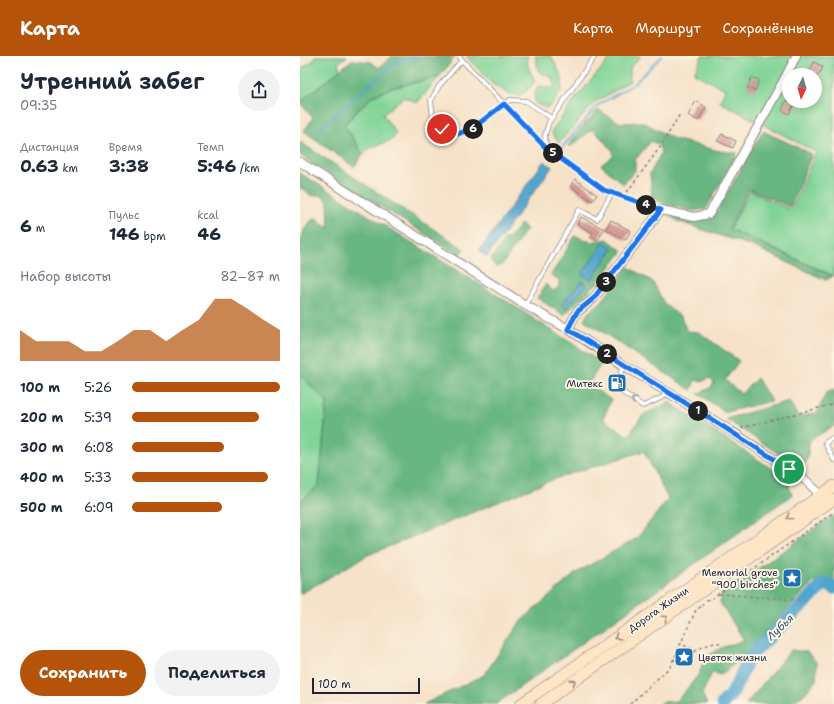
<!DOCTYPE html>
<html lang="ru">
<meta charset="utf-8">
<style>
body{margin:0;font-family:"Shantell Sans",sans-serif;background:#f2f2f3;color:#1f2937;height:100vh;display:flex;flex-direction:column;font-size:15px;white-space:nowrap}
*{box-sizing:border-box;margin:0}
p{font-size:13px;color:#747a83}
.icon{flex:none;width:22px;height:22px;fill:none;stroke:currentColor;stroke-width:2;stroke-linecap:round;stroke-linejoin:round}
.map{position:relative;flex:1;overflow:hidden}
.sheet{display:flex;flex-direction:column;background:#fff;width:300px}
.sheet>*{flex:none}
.needle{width:26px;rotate:185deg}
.buttons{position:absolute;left:482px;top:12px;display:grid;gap:8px}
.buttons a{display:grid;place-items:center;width:40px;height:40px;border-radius:50%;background:#fff;box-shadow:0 2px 10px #0003;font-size:20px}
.scale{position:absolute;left:12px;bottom:10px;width:108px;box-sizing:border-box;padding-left:4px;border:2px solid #22223b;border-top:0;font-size:11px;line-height:14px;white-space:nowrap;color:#22223b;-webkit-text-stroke:3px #fcf5e5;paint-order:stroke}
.pin{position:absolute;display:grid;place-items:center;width:34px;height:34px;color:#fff;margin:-17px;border:2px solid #fff;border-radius:50%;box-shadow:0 1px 4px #0007}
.km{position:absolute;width:20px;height:20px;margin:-10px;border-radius:50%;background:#222;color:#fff;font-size:11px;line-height:20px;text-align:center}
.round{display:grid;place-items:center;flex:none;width:42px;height:42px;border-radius:21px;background:#f2f2f3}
.overview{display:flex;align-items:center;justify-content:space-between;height:68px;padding:0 20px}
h1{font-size:22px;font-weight:700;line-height:30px}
.figures{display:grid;grid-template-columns:repeat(3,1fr);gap:6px;height:68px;padding:4px 20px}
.figures div{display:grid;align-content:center}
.figures b{font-size:17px;font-weight:700}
.figures small{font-size:11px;font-weight:400}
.figures p{font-size:11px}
.chart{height:112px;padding:8px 20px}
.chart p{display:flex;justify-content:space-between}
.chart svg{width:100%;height:72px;margin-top:4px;fill:#b45309;opacity:.7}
.cta{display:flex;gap:8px;margin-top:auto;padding:8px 20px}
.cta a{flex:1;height:46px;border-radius:24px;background:#b45309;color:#fff;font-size:16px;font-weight:700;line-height:46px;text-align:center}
.cta a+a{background:#f2f2f3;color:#1f2937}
ul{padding:0 20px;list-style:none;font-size:13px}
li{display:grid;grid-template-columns:64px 48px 1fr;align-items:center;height:30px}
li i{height:10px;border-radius:5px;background:#b45309}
header{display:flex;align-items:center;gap:24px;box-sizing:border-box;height:56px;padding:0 20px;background:#b45309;color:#fff}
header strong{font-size:19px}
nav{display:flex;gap:22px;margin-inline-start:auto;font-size:14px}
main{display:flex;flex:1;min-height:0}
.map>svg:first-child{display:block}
.green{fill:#81d497;stroke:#527b69;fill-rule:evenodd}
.forest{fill:#68b680;stroke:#456c5e}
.water{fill:#51a5cd;stroke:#3a6484}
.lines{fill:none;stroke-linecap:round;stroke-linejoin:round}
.stream{stroke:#51a5cd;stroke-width:2}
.river{stroke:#51a5cd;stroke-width:13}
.building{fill:#d29995}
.service-casing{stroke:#8c8282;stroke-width:5.5}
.minor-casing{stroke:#8c8282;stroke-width:10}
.secondary-casing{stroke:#8c8282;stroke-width:12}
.path{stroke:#8c8282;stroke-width:1.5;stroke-dasharray:3 3;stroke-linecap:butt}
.service{stroke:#fff;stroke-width:4}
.minor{stroke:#fff;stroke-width:8}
.secondary{stroke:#fde5c5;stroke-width:11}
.oneway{stroke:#9c9ca7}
.oneway2{stroke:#9a8d87}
.route-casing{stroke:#fff;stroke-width:8}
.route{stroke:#1a73e8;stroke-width:5}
.labels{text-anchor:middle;stroke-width:4;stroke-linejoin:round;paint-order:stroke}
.poi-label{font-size:10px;fill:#22223b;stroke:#fcf5e5;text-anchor:end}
.street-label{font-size:10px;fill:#22223b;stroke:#fcf5e5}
.water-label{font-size:11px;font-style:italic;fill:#355675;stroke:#fcf5e5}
</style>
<header>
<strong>Карта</strong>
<nav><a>Карта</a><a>Маршрут</a><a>Сохранённые</a></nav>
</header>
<main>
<section class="sheet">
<div class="overview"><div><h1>Утренний забег</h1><p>09:35</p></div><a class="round"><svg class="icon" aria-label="share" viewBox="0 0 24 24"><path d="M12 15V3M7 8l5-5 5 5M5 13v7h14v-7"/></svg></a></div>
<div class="figures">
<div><p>Дистанция</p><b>0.63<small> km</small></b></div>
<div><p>Время</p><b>3:38</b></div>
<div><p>Темп</p><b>5:46<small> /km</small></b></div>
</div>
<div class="figures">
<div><b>6<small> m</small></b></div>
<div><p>Пульс</p><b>146<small> bpm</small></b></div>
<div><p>kcal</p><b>46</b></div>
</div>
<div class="chart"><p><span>Набор высоты</span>82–87 m</p>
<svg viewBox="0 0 160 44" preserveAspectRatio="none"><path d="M0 44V25L10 32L20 32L30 32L40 38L50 38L60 32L70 25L80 25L90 32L100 25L110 19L120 6L130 6L140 12L150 19L160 25V44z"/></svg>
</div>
<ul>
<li><b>100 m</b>5:26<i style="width:100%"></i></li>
<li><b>200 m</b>5:39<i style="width:86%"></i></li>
<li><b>300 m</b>6:08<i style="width:62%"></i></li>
<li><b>400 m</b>5:33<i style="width:92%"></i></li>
<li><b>500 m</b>6:09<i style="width:61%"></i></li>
</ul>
<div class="cta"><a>Сохранить</a><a>Поделиться</a></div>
</section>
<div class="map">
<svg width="534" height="648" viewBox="0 0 534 648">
<rect width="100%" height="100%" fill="#fcf5e5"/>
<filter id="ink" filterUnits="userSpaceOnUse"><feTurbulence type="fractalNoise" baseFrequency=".025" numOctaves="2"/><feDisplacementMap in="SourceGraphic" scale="8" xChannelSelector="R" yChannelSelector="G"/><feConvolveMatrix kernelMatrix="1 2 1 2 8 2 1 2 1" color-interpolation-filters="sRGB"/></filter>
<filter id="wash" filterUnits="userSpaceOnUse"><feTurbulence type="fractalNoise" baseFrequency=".012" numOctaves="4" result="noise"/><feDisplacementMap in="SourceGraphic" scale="16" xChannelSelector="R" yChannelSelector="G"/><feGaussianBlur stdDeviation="0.9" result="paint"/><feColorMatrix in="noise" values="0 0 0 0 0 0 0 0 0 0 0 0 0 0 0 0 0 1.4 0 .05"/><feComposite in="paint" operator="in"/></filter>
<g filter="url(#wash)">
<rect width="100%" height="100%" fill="#f6e2c8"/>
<path class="green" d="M15 0H47L38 7 40 14 0 46V14L15 3Z
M166 0H228C225 8 231 17 235 25L230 32 219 40 207 37 191 27Z
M235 0H251L262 21V34L253 48 246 52 235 47 234 39 238 30 251 32 256 30 251 21 239 16Z
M312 0H341L330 12V25L309 38 295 46 259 87 251 76 276 42Z
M402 0H534V220L430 173 450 135 491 154 516 96 420 46 425 33 394 17ZM489 19H515V45H489Z
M139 21 117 47 104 41 95 48 83 59 96 77 92 84 70 92 63 98 44 69 73 40 91 32Z
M0 319 27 345 19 429 0 446Z"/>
<path class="forest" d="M92 0 155 1 139 21 91 32 73 40 44 68 63 98 54 111 4 75 13 62 0 47V46L52 4 71 6 79 12Z
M298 54 320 67 343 66 374 83 419 95 437 97 406 153 393 155 362 147 352 141 350 118 361 97 359 89 351 85 335 104V115L323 128 301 109 313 100V95L293 73 271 90H268L278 76Z
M463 75 512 98 490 151 449 133 429 173 533 220 526 224 452 190 379 166 369 160 392 165 414 160Z
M0 86 164 193 159 199 14 109 0 99Z
M0 117 216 251 302 307 288 328 311 344 303 363 328 380 343 359 369 346 486 422 492 439 196 648H124L184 619 221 565 276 517 337 482 368 443 344 395 260 421 68 499 0 538V446L19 429 27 346 0 319V183H1L5 172 15 161 29 173 28 146 22 139 11 140 3 132 0 133Z
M221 168 227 173 202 209 197 211 192 207 191 203 206 182 210 181Z
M275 180 292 186 307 183 323 195 297 227 264 259 237 242 246 228 253 235 259 231V224L251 219Z
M328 211 352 225 365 249 381 261 387 275 399 276 439 305 425 324 441 338 457 322 471 345 426 356 398 338 410 332 414 327 409 322 402 326 395 324 391 334 284 264 288 257 302 245Z
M534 334V370L510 384 507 403 503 411 497 410 426 363 489 345 498 361 517 357 526 337Z
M534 459V527L529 525H515L451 590 441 602 421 619 412 617 402 638 407 648H361L362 646 376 645 386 634 399 618 405 601 421 592 444 584 420 547 421 539Z
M491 594 507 596 517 607 516 625 502 640 487 648H446Z"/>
<path class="water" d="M244 105 252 111 187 201 179 195Z
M304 186 313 192 291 224 282 218Z
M282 225 287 229 265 253 261 249Z"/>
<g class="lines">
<path class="stream" d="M19 73 96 6 119 0
M259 95 298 49 334 28 362 0"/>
<path class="river" d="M422 648 433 636 450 600 525 527 534 532"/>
</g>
<g id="blocks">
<path class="building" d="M514 6 523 11 519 19H508Z
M452 21 459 24 455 35 447 32Z
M396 45 406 51 398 65 388 59Z
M486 45H496L489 58 482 54Z
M422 78 436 85 433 92 417 85Z
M275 123 297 139 292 145 270 130Z
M281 161 304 173 298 184 290 180 293 177 277 168Z
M311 164 331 175 325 184 306 173Z"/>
</g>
</g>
<g filter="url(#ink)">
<use href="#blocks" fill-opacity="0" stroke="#8c8282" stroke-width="1"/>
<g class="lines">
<defs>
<path id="service" d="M159 0 162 4 246 92 304 134 361 154
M162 4 139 30 131 45 133 61 142 73 158 78 173 72 210 44 226 45 251 62
M246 92 245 79 249 66 295 0
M225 249 279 154 297 163 312 137
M325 310 322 314V336L343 350 363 341 367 336
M534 381 525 387 534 404"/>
<path id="minor" d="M0 106 225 249 268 273 325 310 431 375 503 422 524 442
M268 273 277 256 293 243 361 154 394 161 409 158 485 22 496 0"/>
<path id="secondary" d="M221 648 534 430
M241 648 534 443"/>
</defs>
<use href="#service" class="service-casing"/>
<use href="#minor" class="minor-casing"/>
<use href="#secondary" class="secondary-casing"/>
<path class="path" d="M327 136 361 90 380 58
M441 372 456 368 534 348
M419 538 499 544
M406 544 411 543 534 456
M395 595C404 590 410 587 420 587
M373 603 387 610 395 595 381 588
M330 648 370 611 396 554 403 549 402 547"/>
<use href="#service" class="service"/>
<use href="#minor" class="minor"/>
<use href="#secondary" class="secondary"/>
</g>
<defs><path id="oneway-chevron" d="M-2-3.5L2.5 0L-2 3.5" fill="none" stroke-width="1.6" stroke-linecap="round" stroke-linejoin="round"/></defs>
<use class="oneway" href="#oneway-chevron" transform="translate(334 344) rotate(-147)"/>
<g class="oneway2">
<use href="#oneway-chevron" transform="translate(489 461) rotate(145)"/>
<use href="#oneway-chevron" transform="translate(365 562) rotate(-35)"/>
<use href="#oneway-chevron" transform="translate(317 581) rotate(145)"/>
<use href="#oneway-chevron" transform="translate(273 626) rotate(-35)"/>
</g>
</g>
<g class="lines" filter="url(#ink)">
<defs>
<path id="route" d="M142 73 158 78 173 72 204 48 246 92 304 134 361 154 293 243 277 256 268 273C341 320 416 365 489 413"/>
</defs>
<use href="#route" class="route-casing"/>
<use href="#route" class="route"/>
</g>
<defs>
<symbol id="fuel-square" viewBox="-11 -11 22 22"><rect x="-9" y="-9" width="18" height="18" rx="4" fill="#1f6fb2" stroke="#fcf5e5"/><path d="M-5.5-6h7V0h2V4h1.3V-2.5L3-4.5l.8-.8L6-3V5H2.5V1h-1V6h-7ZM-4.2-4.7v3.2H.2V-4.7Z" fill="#fff"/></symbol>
<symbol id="sight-square" viewBox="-11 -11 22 22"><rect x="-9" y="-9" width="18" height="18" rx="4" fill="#1f6fb2" stroke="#fcf5e5"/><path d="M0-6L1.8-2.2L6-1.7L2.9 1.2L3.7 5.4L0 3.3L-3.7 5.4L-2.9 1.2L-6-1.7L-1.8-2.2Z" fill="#fff"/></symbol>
</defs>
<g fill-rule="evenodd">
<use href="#fuel-square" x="306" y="316" width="22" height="22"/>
<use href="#sight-square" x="481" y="511" width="22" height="22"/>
<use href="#sight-square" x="373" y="590" width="22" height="22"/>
</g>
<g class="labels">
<g class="poi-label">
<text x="303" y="331">Митекс</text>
<text x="478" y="520">Memorial grove<tspan x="478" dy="12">"900 birches"</tspan></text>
<text x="398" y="605" text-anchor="start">Цветок жизни</text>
</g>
<g class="street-label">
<text transform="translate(358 553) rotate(-35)" y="4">Дорога Жизни</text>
</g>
<g class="water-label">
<text transform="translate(480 571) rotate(-44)" y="4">Лубья</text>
</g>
</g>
</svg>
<div class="buttons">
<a><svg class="needle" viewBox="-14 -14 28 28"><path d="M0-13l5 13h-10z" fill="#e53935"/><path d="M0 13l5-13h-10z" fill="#747a83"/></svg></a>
</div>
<div class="scale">100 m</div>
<div class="pin" style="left:489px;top:413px;background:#1e9e55"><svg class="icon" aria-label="arrive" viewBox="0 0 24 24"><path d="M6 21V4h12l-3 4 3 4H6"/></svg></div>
<div class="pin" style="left:142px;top:73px;background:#d93025"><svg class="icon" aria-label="check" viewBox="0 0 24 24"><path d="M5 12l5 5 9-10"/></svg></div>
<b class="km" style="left:398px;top:355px">1</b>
<b class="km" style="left:307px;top:298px">2</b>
<b class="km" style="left:306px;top:226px">3</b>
<b class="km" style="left:346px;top:149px">4</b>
<b class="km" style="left:253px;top:97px">5</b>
<b class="km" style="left:173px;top:73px">6</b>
</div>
</main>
